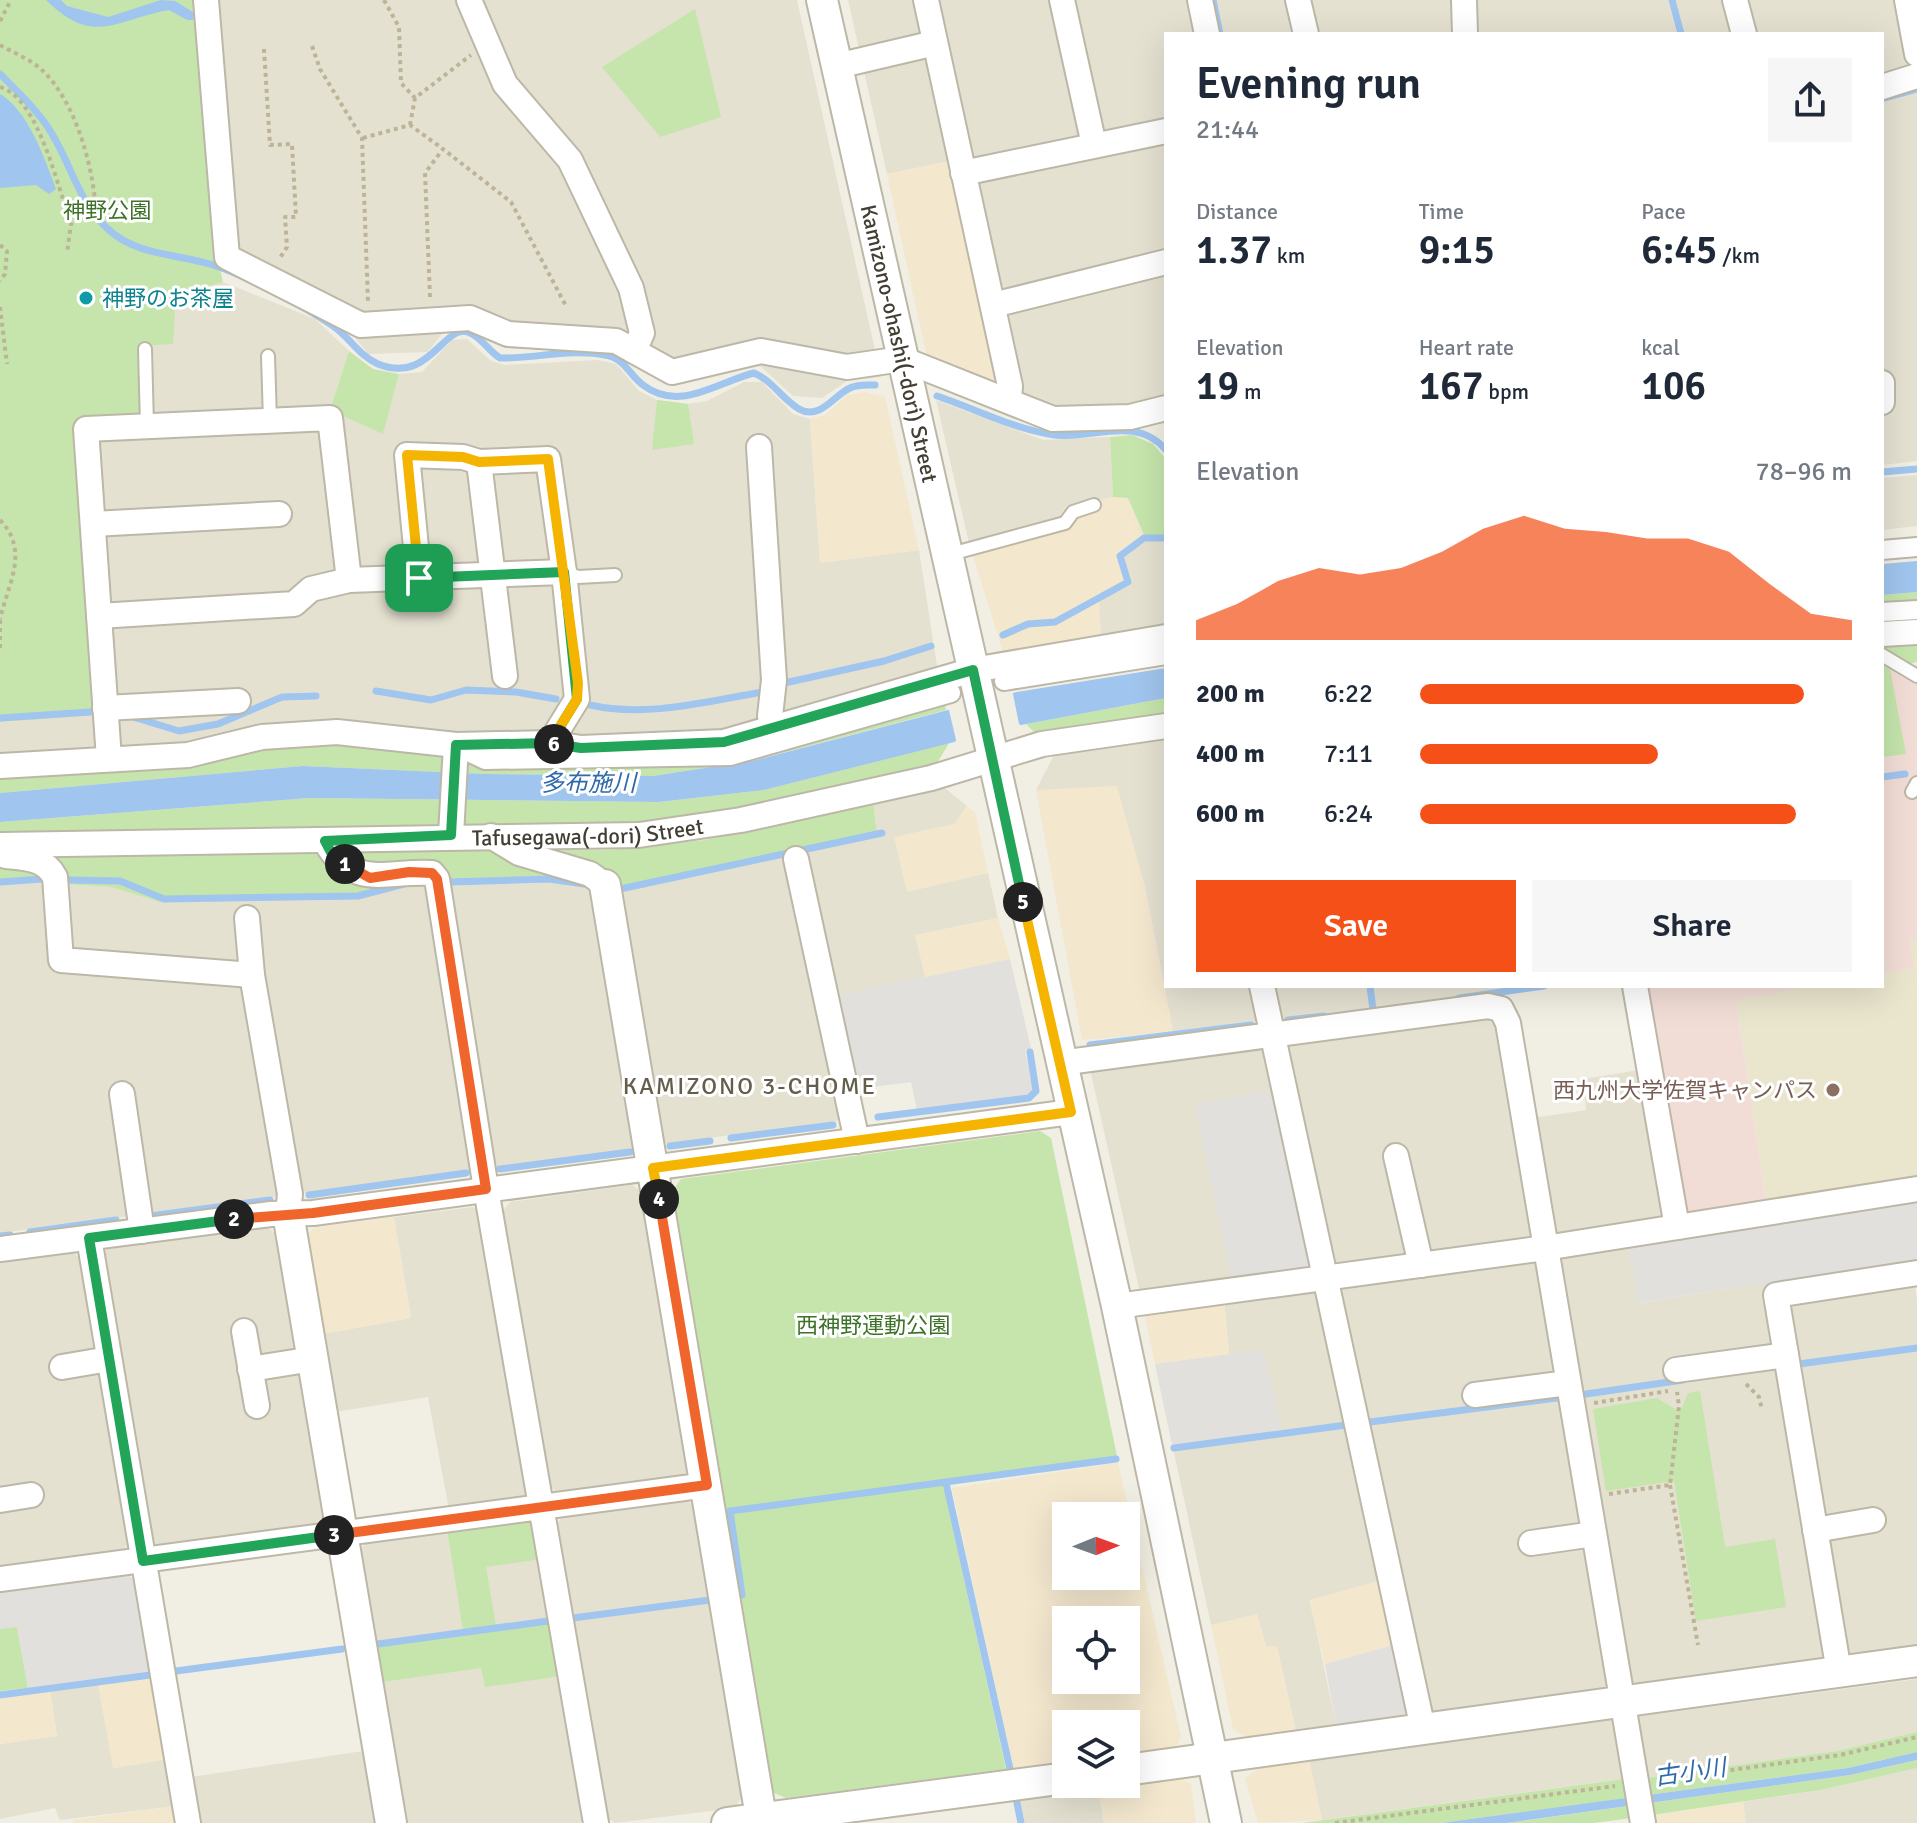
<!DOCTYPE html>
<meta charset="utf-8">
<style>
body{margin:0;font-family:Signika,"Noto Sans JP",sans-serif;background:#f6f6f7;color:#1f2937;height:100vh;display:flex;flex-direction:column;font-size:30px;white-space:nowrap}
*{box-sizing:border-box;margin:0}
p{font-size:26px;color:#747a83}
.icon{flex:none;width:44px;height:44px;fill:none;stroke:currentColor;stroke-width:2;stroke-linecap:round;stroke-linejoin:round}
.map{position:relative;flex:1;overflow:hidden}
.panel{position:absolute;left:1164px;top:32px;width:720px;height:956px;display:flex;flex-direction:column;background:#fff;border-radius:0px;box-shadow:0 8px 32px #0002}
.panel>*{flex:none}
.needle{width:52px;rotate:89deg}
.controls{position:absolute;left:1052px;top:1502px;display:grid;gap:16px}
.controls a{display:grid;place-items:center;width:88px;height:88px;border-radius:0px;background:#fff;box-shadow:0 8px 32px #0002;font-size:40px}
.pin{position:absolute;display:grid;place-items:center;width:68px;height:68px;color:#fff;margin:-34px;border-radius:16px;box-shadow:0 4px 12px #0006}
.km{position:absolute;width:40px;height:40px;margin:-20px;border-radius:50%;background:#222;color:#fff;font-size:22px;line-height:40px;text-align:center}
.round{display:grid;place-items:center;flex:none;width:84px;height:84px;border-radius:0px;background:#f6f6f7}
.headline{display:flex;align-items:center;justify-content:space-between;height:136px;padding:0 32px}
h1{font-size:44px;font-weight:600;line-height:60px}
.metrics{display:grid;grid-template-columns:repeat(3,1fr);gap:12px;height:136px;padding:8px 32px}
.metrics div{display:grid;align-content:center}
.metrics b{font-size:40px;font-weight:600}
.metrics small{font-size:22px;font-weight:400}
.metrics p{font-size:22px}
.chart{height:224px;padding:16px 32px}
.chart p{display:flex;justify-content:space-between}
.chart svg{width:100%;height:144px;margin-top:8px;fill:#f45017;opacity:.7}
.cta{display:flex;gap:16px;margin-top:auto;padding:16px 32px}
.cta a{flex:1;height:92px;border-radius:0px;background:#f45017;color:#fff;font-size:32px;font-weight:600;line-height:92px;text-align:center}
.cta a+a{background:#f6f6f7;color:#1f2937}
ul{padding:0 32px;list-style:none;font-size:26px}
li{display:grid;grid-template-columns:128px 96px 1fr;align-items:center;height:60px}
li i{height:20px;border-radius:10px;background:#f45017}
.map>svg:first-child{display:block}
.residential{fill:#e5e1d1}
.commercial{fill:#f3e7ce;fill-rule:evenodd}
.education{fill:#eae5cd}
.medical{fill:#f2ddd6}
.green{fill:#c5e5ac}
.parking{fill:#e2e0dc}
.water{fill:#a0c5ee}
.pier{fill:#f1eee3}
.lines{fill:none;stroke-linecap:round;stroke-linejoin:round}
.stream{stroke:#a0c5ee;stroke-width:7}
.service-casing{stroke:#bcb7a6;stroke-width:16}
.pedestrian-casing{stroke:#bcb7a6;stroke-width:22}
.minor-casing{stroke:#bcb7a6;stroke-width:28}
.tertiary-casing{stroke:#bcb7a6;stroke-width:34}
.path{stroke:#bdb498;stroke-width:4;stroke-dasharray:4 4;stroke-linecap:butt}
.service{stroke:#fff;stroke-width:12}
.pedestrian{stroke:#fff;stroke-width:18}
.minor{stroke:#fff;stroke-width:24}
.tertiary{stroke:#fff;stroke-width:30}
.split-1-casing{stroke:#fff;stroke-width:16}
.split-2-casing{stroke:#fff;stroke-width:16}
.split-3-casing{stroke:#fff;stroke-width:16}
.split-4-casing{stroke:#fff;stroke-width:16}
.split-5-casing{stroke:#fff;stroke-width:16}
.split-6-casing{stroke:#fff;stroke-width:16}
.split-7-casing{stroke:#fff;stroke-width:16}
.split-1{stroke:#22a559;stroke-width:10}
.split-2{stroke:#f0652b;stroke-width:10}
.split-3{stroke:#22a559;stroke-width:10}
.split-4{stroke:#f0652b;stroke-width:10}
.split-5{stroke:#f5b400;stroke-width:10}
.split-6{stroke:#22a559;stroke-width:10}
.split-7{stroke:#f5b400;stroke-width:10}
.culture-dot{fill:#0f9aa8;stroke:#fff;stroke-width:3}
.education-dot{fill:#8d6e63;stroke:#fff;stroke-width:3}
.labels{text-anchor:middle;stroke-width:6;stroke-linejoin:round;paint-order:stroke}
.park-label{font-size:22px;fill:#3d7229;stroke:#fff}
.culture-label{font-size:22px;fill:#0d838f;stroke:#fff;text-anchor:start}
.street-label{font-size:22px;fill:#433e34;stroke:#fff}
.education-label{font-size:22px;fill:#785e54;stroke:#fff;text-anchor:end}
.water-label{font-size:24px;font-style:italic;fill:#306aab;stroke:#fff}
.neighbourhood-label{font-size:24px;letter-spacing:2px;fill:#655d4b;stroke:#fff}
</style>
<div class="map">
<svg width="1917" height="1823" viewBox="0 0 1917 1823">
<rect width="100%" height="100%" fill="#f1eee3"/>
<path class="residential" d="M214 0H797L881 377 847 381 822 398 793 396 760 366 669 384 614 349H512L474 326H448L428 352 368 354 346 326 231 267Z
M848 0H915L950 161 887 174Z
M936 0H1189L1197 34H1166V396L1138 403 1054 408 1024 397Z
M1211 0H1291L1300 34H1218Z
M1312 0H1668L1677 34H1320Z
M1675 0H1917V85L1882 95V34H1683Z
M1917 93V461L1882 465V103Z
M223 282 315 319 349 351 330 410 383 433 399 374 422 372 452 340 467 339 491 361 505 365 598 360 616 364 639 391 657 400 688 404 707 401 744 382H762L793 414 810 419 820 563 919 550 938 672 720 737 0 760V722L96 714 76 420 176 296Z
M936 400 1043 440 1110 437 1113 497 1066 507 1058 519 969 543Z
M1917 475V526L1882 530V478Z
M1144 535H1166V628L1101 638 1098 596 1125 579 1117 554Z
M1166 738V986H1563L1173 1032 1145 887 1036 790 1055 753Z
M941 785 967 806 907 891 988 873 998 918 916 935 925 977 817 1001 841 1115 837 1121 663 1144 616 892 877 836 873 799Z
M16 881 111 887 160 902 358 898 404 886 429 885 473 1171 0 1233V884Z
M548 881 596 887 635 1149 494 1167 448 885Z
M1486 1017 1499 1026 1535 1239 1333 1267 1285 1044Z
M1265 1046 1304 1272 1140 1293 1090 1069Z
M1639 1070 1666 1220 1552 1237 1533 1118 1586 1110 1583 1079Z
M632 1185 643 1193 688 1468 682 1480 560 1495 550 1486 503 1211 510 1202Z
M473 1207 482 1214 532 1488 525 1500 449 1510 428 1397 335 1412 322 1334 411 1318 394 1217Z
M263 1224 276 1234 323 1517 313 1527 161 1548 149 1540 101 1258 110 1245Z
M1629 1245 1639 1303 1761 1283 1765 1289 1826 1659 1629 1686 1556 1257Z
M68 1250 83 1259 130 1541 121 1553 0 1569V1259Z
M1538 1259 1608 1688 1431 1712 1337 1285Z
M1914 1280 1917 1299V1648L1847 1657 1787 1310 1794 1299Z
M1319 1286 1383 1580 1310 1600 1336 1725 1296 1731 1277 1647 1266 1646 1257 1615 1211 1625 1155 1364 1229 1354 1224 1300Z
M685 1497 695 1508 743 1795 735 1808 615 1823 604 1816 556 1526 564 1513Z
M526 1518 537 1528 584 1819 580 1823H406L359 1552 369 1539Z
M1917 1679V1732L1837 1751 1646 1778 1635 1717Z
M98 1684 114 1768 167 1759 176 1806 60 1820 55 1808 0 1819V1744L57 1736 50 1690Z
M1615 1719 1624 1779 1322 1820 1309 1760Z
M363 1751 376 1823H198L191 1777Z
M1917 1768V1823H1746L1743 1802 1821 1790Z
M1098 1787 1104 1823H1019L1014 1798Z"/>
<path class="commercial" d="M950 161 998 377 990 383 927 358 887 174Z
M864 392 885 397 919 550 820 563 810 419 825 415 847 395Z
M1113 497 1128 498 1144 535 1117 554 1126 579 1099 596 1101 638 1004 655 969 543 1058 519 1065 507Z
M1117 786 1145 887 1173 1032 1082 1040 1036 790Z
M967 806 975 812 988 873 907 892 894 837 954 824Z
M998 918 1010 959 925 977 915 935Z
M394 1217 411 1318 322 1334 306 1237 313 1228Z
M1224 1300 1229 1354 1155 1364 1144 1312Z
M1118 1463 1181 1737 1177 1745 1166 1749 1126 1754V1724H1066V1761L1013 1768 952 1488ZM1066 1516H1126V1576H1066ZM1066 1620H1126V1680H1066Z
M1383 1580 1397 1644 1325 1664 1309 1600Z
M1257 1614 1266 1646 1277 1647 1296 1731 1247 1738 1233 1729 1211 1625Z
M153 1677 167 1759 113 1768 98 1684Z
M50 1690 57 1736 0 1744V1696Z
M1309 1760 1322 1820 1258 1823 1245 1778 1264 1765Z
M1179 1777 1191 1784 1196 1823H1104L1098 1787Z
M1743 1802 1746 1823H1653L1652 1815Z
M176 1806 179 1823H74L73 1820Z"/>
<path class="education" d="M1917 938V1179L1766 1203 1736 1000 1811 986H1882V973L1914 968 1910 940Z"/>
<path class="medical" d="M1917 665V938L1910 940 1914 968 1882 973V668Z
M1645 986H1811L1736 1001 1766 1203 1682 1217Z"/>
<path class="green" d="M0 0H200L217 257 223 282 176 296 173 344 138 346 140 416 76 421 96 715 0 722Z
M695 9 721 117 660 137 602 67Z
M349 351 373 369 399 374 383 434 330 410Z
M657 400 688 404 694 444 652 450Z
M1132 435 1153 444 1166 459V535H1144L1128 498 1113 497 1110 437Z
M1917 592V662L1890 669 1906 754 1882 757V595Z
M943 687 946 710 755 760 653 776 485 774 303 766 0 793V774L325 742 730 749Z
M1166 698V738L1055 753 1026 724Z
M949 743 936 765 743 811 640 826 0 836V822L310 798 659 802 764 790Z
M873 799 877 836 616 892 548 881 404 886 358 898 160 902 111 887 16 881 0 884V851L609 850 705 840Z
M1040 1131 1051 1138 1117 1456 942 1480 1006 1769 786 1798 774 1793 673 1190 681 1179Z
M1700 1391 1725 1547 1775 1539 1786 1607 1696 1621 1674 1481 1606 1491 1593 1409 1657 1398 1680 1412 1688 1393Z
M526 1518 537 1528 542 1559 486 1567 496 1626 551 1618 561 1676 485 1687 481 1668 382 1682 375 1642 463 1630 447 1529Z
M17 1626 28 1688 0 1691V1629Z
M1917 1732V1752L1848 1768 1648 1795 1646 1778 1837 1751Z
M1917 1760V1768L1821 1790 1652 1815 1650 1803 1850 1775Z
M1624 1779 1628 1798 1441 1823H1302Z
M1629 1806 1632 1818 1593 1823H1507Z"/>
<path class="parking" d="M1010 959 1031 1048 1025 1050 1033 1089 1028 1096 917 1110 911 1082 857 1089 836 996Z
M1275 1090 1311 1260 1304 1272 1232 1281 1195 1105Z
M1917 1196V1267L1765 1289 1761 1283 1638 1303 1629 1245Z
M1263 1350 1282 1430 1172 1444 1155 1364Z
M125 1573 136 1581 152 1671 28 1688 17 1627 0 1629V1589Z
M1397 1644 1412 1715 1336 1725 1325 1664Z"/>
<path class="water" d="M46 0H61L67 6 108 17 161 0 175 1 193 12 195 20H187L169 10C114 20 94 47 46 0Z
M0 94C28 110 45 159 56 189L49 194 36 185 0 188Z
M1917 561V592L1882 595V564Z
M1166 668V698L1026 724 764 790 659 802 310 798 0 822V793L303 766 485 774 653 776 756 760 1017 692Z
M1917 1752V1760L1850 1775 1507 1823H1441L1848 1768Z"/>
<path class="pier" d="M1012 689 1019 724 1025 728 953 746 956 740 948 706Z"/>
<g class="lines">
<path class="stream" d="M1213 0 1220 34
M1672 0 1681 34
M0 74C15 89 33 106 45 123 71 159 76 202 110 231 139 256 179 254 213 265 247 276 308 308 337 329 352 341 360 356 378 364 432 386 445 317 472 334 483 340 490 352 500 358 534 359 571 348 605 355 625 358 629 375 643 385 680 413 717 382 754 373 773 381 782 399 799 409 820 421 834 395 850 388 858 384 866 385 875 385
M1882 99 1917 89
M937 396C973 408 1012 428 1049 434 1089 442 1135 413 1166 450
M1882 472 1917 469
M1003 635 1028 624 1055 622 1128 582 1120 556 1144 538H1166
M780 684 884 661 931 646
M376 691 431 700 466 690 516 692 556 699
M590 705C647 718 707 701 763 692
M130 716 179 731 218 724 282 697 316 696
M0 718 90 712
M1882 777 1905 774
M70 880 120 881 164 899 358 896 404 884
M0 882 43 879
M449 882 549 879 584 884
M620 889 882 833
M1370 986 1373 1010
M1459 998 1544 986
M1288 1020 1324 1016
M1090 1045 1251 1025
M878 1117 1029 1098 1036 1091 1030 1052
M731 1138 833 1125
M670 1146 710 1141
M500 1169 630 1152
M309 1195 466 1173
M150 1216 270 1200
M30 1232 116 1220
M0 1236 10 1235
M1799 1364 1917 1348
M1586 1394 1683 1380
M1370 1422 1557 1398
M1174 1448 1346 1425
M946 1483 1010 1769
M742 1595 730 1511 1116 1459
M573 1618 710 1600
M378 1644 548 1621
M176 1671 342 1649
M0 1695 150 1675
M1016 1798 1021 1823"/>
<defs>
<path id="service" d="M145 349 147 426
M268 356 270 421
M947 555 1065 523 1073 512 1094 505
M564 572 578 577 615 575
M1882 655 1917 676
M1912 792 1917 783"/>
<path id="pedestrian" d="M1882 550 1917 547
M1882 612 1917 610
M1004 681 1166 655
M458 747 485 760 730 756 951 693"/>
<g id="minor">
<path d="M206 0 227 257 361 325 470 318 508 334 616 341 672 372 761 351 847 367 902 359 1053 419 1130 417 1166 408"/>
<path d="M469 0 505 84 570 160 631 288 642 333 634 351"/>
<path d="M926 0 1010 386 1009 401"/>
<path d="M1062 0 1094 145"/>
<path d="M1200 0 1207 34"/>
<path d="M1298 0 1306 34"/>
<path d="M1464 0 1465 34"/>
<path d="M1735 0 1744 34"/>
<path d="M1907 0 1917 54"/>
<path d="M837 66 935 43"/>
<path d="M1882 87 1917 76"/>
<path d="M963 173 1166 131"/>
<path d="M993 305 1166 262"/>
<path d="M1882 383V402"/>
<path d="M759 447 774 680 770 716 774 728"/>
<path d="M93 524 279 514"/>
<path d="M419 578 407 455 463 457 479 462"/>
<path d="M99 616 294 604 311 589 349 580 564 572 577 699 550 743"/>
<path d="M1882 634 1917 632"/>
<path d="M505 676 479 462 548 459 564 572"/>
<path d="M105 708 238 701"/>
<path d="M109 759 86 429 330 418 349 580"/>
<path d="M0 766 188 755 262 737 337 732 456 745 550 743 581 748 724 742 973 670 1166 637"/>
<path d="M451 835 456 745"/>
<path d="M491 836 519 853 590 874 605 885"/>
<path d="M325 841C353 891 386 870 432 873L437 879 486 1189 596 1823"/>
<path id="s1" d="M0 845 639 835 741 820 931 778 1042 744 1166 726"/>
<path d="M6 856C26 858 45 858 55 877L61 960 252 975 247 918"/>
<path d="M796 859 857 1141"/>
<path d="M252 975 290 1194 288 1213"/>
<path d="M1262 986 1423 1729"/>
<path d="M1635 986 1677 1227"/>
<path d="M1060 1063 1488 1006 1501 1009 1508 1023 1643 1823"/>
<path d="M122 1094 142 1231"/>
<path d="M1396 1156 1421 1265"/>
<path d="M89 1238 188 1823"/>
<path d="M0 1249 271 1214 313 1213 1071 1112"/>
<path d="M1117 1306 1545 1248 1917 1189"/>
<path d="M244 1331 257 1406"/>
<path d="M62 1367 109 1359"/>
<path d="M250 1369 313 1359"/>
<path d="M1676 1370 1786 1355"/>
<path d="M1475 1395 1568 1383"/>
<path d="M0 1500 31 1495"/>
<path d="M1815 1530 1873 1520"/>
<path d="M1531 1543 1594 1534"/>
<path d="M0 1579 707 1485"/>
<path d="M1839 1672 1776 1295 1917 1273"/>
</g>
<g id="tertiary">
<path id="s2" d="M822 0 1117 1306 1226 1823"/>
<path d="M605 885 762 1823"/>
<path d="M288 1213 391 1823"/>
<path d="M1126 1770 1917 1661"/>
<path d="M727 1823 1066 1778"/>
</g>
</defs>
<use href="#service" class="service-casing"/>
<use href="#pedestrian" class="pedestrian-casing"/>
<use href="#minor" class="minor-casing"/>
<use href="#tertiary" class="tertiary-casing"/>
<path class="path" d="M384 0 399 27 401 83 415 98
M0 21 11 0
M0 45C14 53 32 60 43 71 74 101 91 159 95 201L71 224 67 253
M312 46 320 69 362 138 368 302
M264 49 270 145 292 144 296 217H285L287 247 280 258
M0 87C39 98 58 190 71 223
M410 125 415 98 471 55
M363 138 410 125 443 149
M0 245 7 251 5 274 0 281
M430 297 425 173 443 149 511 202 566 306
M0 307 7 364
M0 520C30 551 8 584 0 619
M0 620V652
M1746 1384 1759 1397 1762 1410
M1594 1403 1668 1391
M1670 1485 1698 1645
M1609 1494 1670 1485 1679 1406 1677 1392
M1659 1780 1840 1755 1917 1737
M1335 1823 1615 1786"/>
<use href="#service" class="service"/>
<use href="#pedestrian" class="pedestrian"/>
<use href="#minor" class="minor"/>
<use href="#tertiary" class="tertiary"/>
</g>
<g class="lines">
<defs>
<path id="split-1" d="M345 864 334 858 325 841 451 835 456 745 550 743 577 699 564 572 419 578"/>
<path id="split-2" d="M234 1219 313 1213 486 1189 437 879 432 873 409 872 370 878 345 864"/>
<path id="split-3" d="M234 1219 89 1238 143 1561 334 1535"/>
<path id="split-4" d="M334 1535 707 1485 659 1199"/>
<path id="split-5" d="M659 1199 653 1168 1071 1112 1023 902"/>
<path id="split-6" d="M554 744 581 748 724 742 973 670 1023 902"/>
<path id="split-7" d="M419 578 407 455 463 457 479 462 548 459 578 683 577 699 550 743 554 744"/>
</defs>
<use href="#split-1" class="split-1-casing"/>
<use href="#split-2" class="split-2-casing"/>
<use href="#split-3" class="split-3-casing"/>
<use href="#split-4" class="split-4-casing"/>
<use href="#split-5" class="split-5-casing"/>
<use href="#split-6" class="split-6-casing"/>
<use href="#split-7" class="split-7-casing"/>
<use href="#split-1" class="split-1"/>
<use href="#split-2" class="split-2"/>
<use href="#split-3" class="split-3"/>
<use href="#split-4" class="split-4"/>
<use href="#split-5" class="split-5"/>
<use href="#split-6" class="split-6"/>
<use href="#split-7" class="split-7"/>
</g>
<circle class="culture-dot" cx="86" cy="298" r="8"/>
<circle class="education-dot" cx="1833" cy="1090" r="8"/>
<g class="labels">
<g class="park-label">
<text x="107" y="218">神野公園</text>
<text x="873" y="1333">西神野運動公園</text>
</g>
<g class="culture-label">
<text x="102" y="306">神野のお茶屋</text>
</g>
<g class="street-label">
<text dy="8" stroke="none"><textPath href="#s2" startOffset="352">Kamizono-ohashi(-dori) Street</textPath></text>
<text dy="8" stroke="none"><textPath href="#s1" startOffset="588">Tafusegawa(-dori) Street</textPath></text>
</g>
<g class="education-label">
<text x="1817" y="1098">西九州大学佐賀キャンパス</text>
</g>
<g class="water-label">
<text x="588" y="791">多布施川</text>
<text transform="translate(1690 1772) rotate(-8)" y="8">古小川</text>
</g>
<g class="neighbourhood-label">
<text x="750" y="1094">KAMIZONO 3-CHOME</text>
</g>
</g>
</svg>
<div class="controls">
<a><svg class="needle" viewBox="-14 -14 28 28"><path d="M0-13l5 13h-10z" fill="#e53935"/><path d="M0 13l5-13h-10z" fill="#747a83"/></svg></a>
<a><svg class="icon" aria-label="locate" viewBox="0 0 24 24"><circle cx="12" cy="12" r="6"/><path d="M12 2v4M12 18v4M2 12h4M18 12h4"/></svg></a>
<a><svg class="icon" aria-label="layers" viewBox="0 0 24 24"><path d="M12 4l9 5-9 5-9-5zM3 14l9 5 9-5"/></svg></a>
</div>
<div class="pin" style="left:419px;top:578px;background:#1e9e55"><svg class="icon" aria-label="arrive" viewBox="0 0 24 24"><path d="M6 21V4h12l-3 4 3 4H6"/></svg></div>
<b class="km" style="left:345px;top:864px">1</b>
<b class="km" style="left:234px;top:1219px">2</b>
<b class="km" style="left:334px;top:1535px">3</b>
<b class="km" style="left:659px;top:1199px">4</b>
<b class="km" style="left:1023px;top:902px">5</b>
<b class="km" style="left:554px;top:744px">6</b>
<section class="panel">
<div class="headline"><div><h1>Evening run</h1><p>21:44</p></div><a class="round"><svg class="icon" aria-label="share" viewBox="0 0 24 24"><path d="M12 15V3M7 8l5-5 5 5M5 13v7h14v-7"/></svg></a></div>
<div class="metrics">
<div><p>Distance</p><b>1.37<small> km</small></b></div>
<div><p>Time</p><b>9:15</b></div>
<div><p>Pace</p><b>6:45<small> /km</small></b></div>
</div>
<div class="metrics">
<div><p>Elevation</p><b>19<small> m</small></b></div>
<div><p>Heart rate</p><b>167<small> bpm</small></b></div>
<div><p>kcal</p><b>106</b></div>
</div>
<div class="chart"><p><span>Elevation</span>78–96 m</p>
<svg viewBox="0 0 160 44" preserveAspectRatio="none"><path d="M0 44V38L10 33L20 26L30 22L40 24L50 22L60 17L70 10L80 6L90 10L100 11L110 13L120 13L130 17L140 27L150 36L160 38V44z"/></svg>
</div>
<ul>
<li><b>200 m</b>6:22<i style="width:89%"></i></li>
<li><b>400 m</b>7:11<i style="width:55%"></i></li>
<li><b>600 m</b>6:24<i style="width:87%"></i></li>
</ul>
<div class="cta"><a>Save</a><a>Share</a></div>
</section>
</div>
